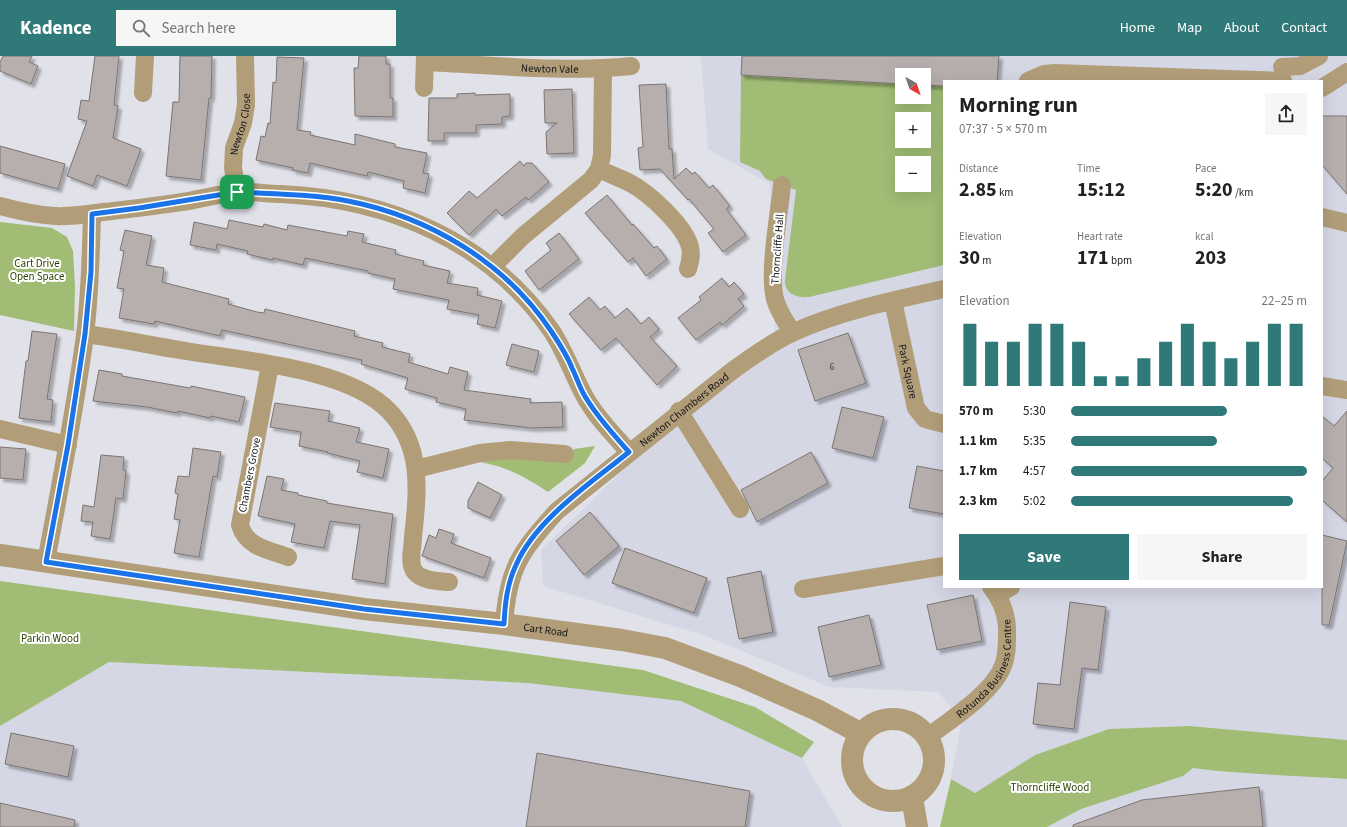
<!DOCTYPE html>
<meta charset="utf-8">
<style>
body{margin:0;font-family:"Source Sans 3",sans-serif;background:#f6f6f6;color:#222;height:100vh;display:flex;flex-direction:column;font-size:15px;white-space:nowrap}
*{box-sizing:border-box;margin:0}
p{font-size:13px;color:#767676}
.icon{flex:none;width:22px;height:22px;fill:none;stroke:currentColor;stroke-width:2;stroke-linecap:round;stroke-linejoin:round}
.map{position:relative;flex:1;overflow:hidden}
.details{position:absolute;left:943px;top:24px;width:380px;height:508px;display:flex;flex-direction:column;background:#fff;border-radius:0px;box-shadow:0 4px 16px #0002}
.details>*{flex:none}
.needle{width:26px;rotate:140deg}
.buttons{position:absolute;left:895px;top:12px;display:grid;gap:8px}
.buttons a{display:grid;place-items:center;width:36px;height:36px;border-radius:0px;background:#fff;box-shadow:0 4px 16px #0002;font-size:20px}
.pin{position:absolute;display:grid;place-items:center;width:34px;height:34px;color:#fff;margin:-17px;border-radius:8px;box-shadow:0 2px 6px #0006}
.round{display:grid;place-items:center;flex:none;width:42px;height:42px;border-radius:0px;background:#f6f6f6}
.overview{display:flex;align-items:center;justify-content:space-between;height:68px;padding:0 16px}
h1{font-size:22px;font-weight:700;line-height:30px}
.stats{display:grid;grid-template-columns:repeat(3,1fr);gap:6px;height:68px;padding:4px 16px}
.stats div{display:grid;align-content:center}
.stats b{font-size:20px;font-weight:700}
.stats small{font-size:11px;font-weight:400}
.stats p{font-size:11px}
.chart{height:112px;padding:8px 16px}
.chart p{display:flex;justify-content:space-between}
.chart svg{width:100%;height:72px;margin-top:4px;stroke:#2f7978;stroke-width:6}
.action{display:flex;gap:8px;margin-top:auto;padding:8px 16px}
.action a{flex:1;height:46px;border-radius:0px;background:#2f7978;color:#fff;font-size:16px;font-weight:700;line-height:46px;text-align:center}
.action a+a{background:#f6f6f6;color:#222}
ul{padding:0 16px;list-style:none;font-size:13px}
li{display:grid;grid-template-columns:64px 48px 1fr;align-items:center;height:30px}
li i{height:10px;border-radius:5px;background:#2f7978}
header{display:flex;align-items:center;gap:24px;box-sizing:border-box;height:56px;padding:0 20px;background:#2f7978;color:#fff}
header strong{font-size:19px}
nav{display:flex;gap:22px;margin-inline-start:auto;font-size:14px}
.search{width:280px;height:36px;background:#f6f6f6;display:flex;align-items:center;gap:10px;box-sizing:border-box;padding:0 14px;border-radius:0px;color:#767676;font-size:15px}
.map>svg:first-child{display:block}
.built{fill:#d5d7e5;fill-rule:evenodd}
.green{fill:#a0bc75;fill-rule:evenodd}
.building{fill:#b7afad;stroke:#7b7472;filter:url(#shadow)}
.lines{fill:none;stroke-linecap:round;stroke-linejoin:round}
.minor{stroke:#b19e79;stroke-width:18}
.tertiary{stroke:#b19e79;stroke-width:22}
.route-casing{stroke:#fff;stroke-width:8}
.route{stroke:#1a73e8;stroke-width:5}
.labels{text-anchor:middle;stroke-width:4;stroke-linejoin:round;paint-order:stroke}
.number-label{font-size:9px;fill:#3b393b}
.street-label{font-size:11px;fill:#121215;stroke:#fff}
.park-label{font-size:11px;fill:#2f4300;stroke:#fff}
</style>
<header>
<strong>Kadence</strong>
<div class="search"><svg class="icon" aria-label="search" viewBox="0 0 24 24"><circle cx="10" cy="10" r="6"/><path d="M15 15l6 6"/></svg>Search here</div>
<nav><a>Home</a><a>Map</a><a>About</a><a>Contact</a></nav>
</header>
<div class="map">
<svg width="1347" height="771" viewBox="0 0 1347 771">
<defs>
<filter id="shadow"><feDropShadow dx="3.5" dy="3.5" stdDeviation="1" flood-color="#0004"/></filter>
</defs>
<rect width="100%" height="100%" fill="#e1e2e9"/>
<path class="built" d="M701 0H1347V684L1189 670 1109 673 1035 699 975 737 951 723 962 664 938 636 829 631 706 580 543 530 541 494 660 378 775 279 770 128 708 93ZM902 19H924V41H902ZM944 25H1322V531H944ZM902 63H924V85H902ZM902 107H924V129H902Z
M109 606 528 627 681 645 802 702 842 771H0V670Z
M1193 712 1230 717 1298 719 1347 723V771H1047L1081 753 1183 720Z"/>
<path class="green" d="M741 19 902 28V41H924V29L944 30V209L809 241C798 242 784 238 785 224L796 134 766 123 760 115 740 106ZM902 63H924V85H902ZM902 107H924V129H902Z
M0 166 52 172 67 181 73 195 75 231 74 275 0 259Z
M595 390 585 407 548 436C525 421 508 411 480 406L509 400 570 405 574 393Z
M0 525 643 614 755 651 814 686 802 702 681 645 528 627 109 606 0 670Z
M1189 670 1347 684V723C1295 719 1244 719 1193 712L1183 720 1081 753 1047 771H940L951 723 975 737 1035 699 1109 673Z"/>
<path class="building" d="M3 0H32L29 6 38 10 31 28 0 15V6Z
M95 0H119L114 49 118 50 113 82 141 93 127 130 97 119 93 130 67 120 87 65 78 63 81 44 89 45Z
M180 0H212L211 42H209L201 124 166 120 173 46H179Z
M359 0H386V8H390V42H393V61L355 60 354 12H358Z
M742 0H999L997 25H944V30L924 29V19H902V28L741 19Z
M277 1 304 2 297 74 311 76 310 79 355 89V78L395 88V91L427 97 423 117 429 118 425 137 403 132 404 125 368 116 367 120 310 107 308 117 292 114 293 112 256 104 261 80 265 81 268 67 270 68 273 26 276 27Z
M666 28 669 93H672L674 123 686 112 692 118 695 116 709 132 713 129 730 150 726 153 746 179 723 196 708 177 714 173 689 143 688 144 660 113 640 114 638 92 643 91 639 29Z
M572 33 574 97 547 98 546 76 557 67H545L544 34Z
M475 37V39L510 38V60L502 61V68L476 69V77H444V85H428L429 42H457V38Z
M1322 60H1347V138L1322 109Z
M0 90 65 108 58 133 0 117Z
M520 105 524 110 526 107H532L549 126 528 144 526 141 502 160 496 153 469 179 447 157 469 135 477 142Z
M607 139 632 169 633 168 654 192 657 190 667 203 646 220 633 202 628 206 585 157Z
M229 164 263 171 264 168 287 174 288 169 347 180 348 175 364 178 362 186 396 194 395 198 424 205 423 209 450 215 447 227 478 232 477 239 502 245 495 272 477 268 479 259 447 253 449 244 393 233 395 223 368 217V215L305 202 303 209 273 202 272 204 247 198 248 195 217 188 216 194 190 189 194 166 227 173Z
M125 174 152 180 146 209 164 212 162 226 229 243 228 248 257 256 264 257 265 253 355 275 354 280 383 287 382 291 410 298 408 306 448 318 450 311 468 316 464 334 531 343 530 347 562 346 563 371 532 372 464 364 466 353 436 346 437 342 405 333 408 322 361 308 362 304 222 274 220 280 155 265 154 268 119 262 124 233 117 232 124 195 120 194Z
M559 177 579 203 539 234 525 215 551 194 546 187Z
M722 222 729 231 734 226 744 238 738 243 744 250 722 269 720 266 696 284 678 262 701 244 699 241Z
M589 241 600 254 605 250 615 262 627 252 641 268 649 261 659 273 650 281 677 310 657 329 616 282 601 294 569 258Z
M32 275 57 278 47 343 53 344 51 366 19 362 26 305H28Z
M848 277 866 327 815 345 798 294Z
M512 288 539 295 534 316 506 309Z
M99 314 122 318V320L190 332 191 330 245 341 239 366 211 360 210 362 178 355 177 357 147 351 93 345Z
M275 347 330 355 328 365 360 372 356 386 389 393 383 422 357 416 360 405 327 397 328 396 299 390 301 376 270 371Z
M842 351 884 361 873 402 832 392Z
M1347 355V466L1322 444V425L1333 412 1322 402V360L1334 370Z
M0 391 26 393 23 424 0 422Z
M193 392 221 396 217 421 213 420 199 501 174 497 180 464 174 463 178 438 175 437 178 420 189 421Z
M811 396 828 427 757 466 741 434Z
M101 399 124 401 123 414 126 415 123 443 116 442 110 483 91 480 93 466 81 465 83 449 94 451Z
M917 410 944 415V458L909 452Z
M267 420 284 423 281 434 298 437V439L327 445V447L393 458 385 528 352 523 360 469 330 465 324 492 291 486 295 468 258 460Z
M478 426 502 439 490 462 468 452V445Z
M590 456 619 490 584 519 556 485Z
M439 473 454 478 451 487 491 502 484 522 422 500 429 479 436 482Z
M1322 479 1347 485 1329 569H1322Z
M625 492 707 522 694 557 612 527Z
M761 515 773 576 739 583 727 522Z
M973 539 982 585 937 594 927 549Z
M1070 546 1106 551 1098 614 1082 612 1074 673 1033 668 1038 627 1060 629Z
M869 559 881 609 829 621 818 571Z
M11 677 74 690 68 721 5 708Z
M537 697 750 735 745 771H526Z
M1259 731 1263 771H1073V769L1142 744Z
M0 747 75 764 74 771H0Z"/>
<g class="lines">
<g class="minor">
<path id="s1" d="M425 6C493 9 563 17 631 10"/>
<path d="M1282 11 1300 10 1319 0"/>
<path d="M1028 25 1044 18 1055 17 1283 25"/>
<path d="M424 32 425 0"/>
<path d="M1322 32 1347 16"/>
<path d="M143 37 145 0"/>
<path d="M599 113C609 118 620 122 630 127 649 137 685 170 690 191 692 199 690 206 688 213"/>
<path d="M782 129C779 159 768 217 775 243 778 255 786 266 792 276"/>
<path id="s2" d="M237 136 233 112 234 92 243 67 246 49 245 0"/>
<path d="M0 150C18 155 36 159 55 160 71 161 88 158 103 156 132 153 160 149 189 145 204 142 221 138 236 136 251 135 267 138 281 138 388 143 488 184 551 274 565 295 573 319 585 341 596 361 614 379 629 396"/>
<path d="M1322 161 1347 167"/>
<path d="M493 210 523 180 591 124 599 113 602 99 603 13"/>
<path id="s3" d="M893 245 916 352 925 363 944 368"/>
<path d="M85 278C119 282 152 290 186 295 244 305 348 312 389 355 423 390 418 435 413 481 413 490 408 508 415 516 422 525 438 525 449 526"/>
<path d="M270 309 240 469C246 491 269 494 288 501"/>
<path d="M1322 330 1347 334"/>
<path d="M679 355 740 453"/>
<path d="M0 373 68 389"/>
<path d="M416 413 480 397 510 394 565 398"/>
<path d="M46 506C60 430 75 355 85 279 90 239 91 198 92 158"/>
<path d="M803 533 944 510"/>
<path d="M997 539 1011 531"/>
<path id="s4" d="M504 568C508 512 520 496 557 455L732 315C751 301 772 286 794 276 840 255 895 244 944 233"/>
<path id="s5" d="M928 681C951 663 992 638 1003 610 1007 600 1007 590 1007 579 1008 562 1002 545 991 531"/>
</g>
<g class="tertiary">
<path id="s6" d="M0 499 364 553 504 568 622 584 665 592 740 620 817 654 860 677"/>
<circle cx="893" cy="704" r="41"/>
<path d="M912 741 917 771"/>
</g>
</g>
<g class="lines">
<defs>
<path id="route" d="M237 136C274 138 312 138 348 145 429 161 505 206 551 275 559 287 567 299 572 312 577 322 580 333 586 342 598 362 614 379 629 396 591 427 536 463 516 509 507 528 505 548 504 568L364 553 46 506 68 389 85 278 91 216 92 158 139 152Z"/>
</defs>
<use href="#route" class="route-casing"/>
<use href="#route" class="route"/>
</g>
<g class="labels">
<g class="number-label">
<text x="832" y="314">6</text>
</g>
<g class="street-label">
<text dy="4" stroke="none"><textPath href="#s1" startOffset="125">Newton Vale</textPath></text>
<text dy="4" stroke="none"><textPath href="#s2" startOffset="69">Newton Close</textPath></text>
<text transform="translate(777 193) rotate(-86)" y="4">Thorncliffe Hall</text>
<text dy="4" stroke="none"><textPath href="#s3" startOffset="72">Park Square</textPath></text>
<text dy="4" stroke="none"><textPath href="#s4" startOffset="291">Newton Chambers Road</textPath></text>
<text transform="translate(249 419) rotate(-79)" y="4">Chambers Grove</text>
<text dy="4" stroke="none"><textPath href="#s6" startOffset="551">Cart Road</textPath></text>
<text dy="4" stroke="none"><textPath href="#s5" startOffset="94">Rotunda Business Centre</textPath></text>
</g>
<g class="park-label">
<text x="37" y="211">Cart Drive<tspan x="37" dy="13">Open Space</tspan></text>
<text x="50" y="586">Parkin Wood</text>
<text x="1050" y="735">Thorncliffe Wood</text>
</g>
</g>
</svg>
<div class="buttons">
<a><svg class="needle" viewBox="-14 -14 28 28"><path d="M0-13l5 13h-10z" fill="#e53935"/><path d="M0 13l5-13h-10z" fill="#767676"/></svg></a>
<a>+</a>
<a>−</a>
</div>
<div class="pin" style="left:237px;top:136px;background:#1e9e55"><svg class="icon" aria-label="arrive" viewBox="0 0 24 24"><path d="M6 21V4h12l-3 4 3 4H6"/></svg></div>
<section class="details">
<div class="overview"><div><h1>Morning run</h1><p>07:37 · 5 × 570 m</p></div><a class="round"><svg class="icon" aria-label="share" viewBox="0 0 24 24"><path d="M12 15V3M7 8l5-5 5 5M5 13v7h14v-7"/></svg></a></div>
<div class="stats">
<div><p>Distance</p><b>2.85<small> km</small></b></div>
<div><p>Time</p><b>15:12</b></div>
<div><p>Pace</p><b>5:20<small> /km</small></b></div>
</div>
<div class="stats">
<div><p>Elevation</p><b>30<small> m</small></b></div>
<div><p>Heart rate</p><b>171<small> bpm</small></b></div>
<div><p>kcal</p><b>203</b></div>
</div>
<div class="chart"><p><span>Elevation</span>22–25 m</p>
<svg viewBox="0 0 160 44" preserveAspectRatio="none"><path d="M5 44V6M15 44V17M25 44V17M35 44V6M45 44V6M55 44V17M65 44V38M75 44V38M85 44V27M95 44V17M105 44V6M115 44V17M125 44V27M135 44V17M145 44V6M155 44V6"/></svg>
</div>
<ul>
<li><b>570 m</b>5:30<i style="width:66%"></i></li>
<li><b>1.1 km</b>5:35<i style="width:62%"></i></li>
<li><b>1.7 km</b>4:57<i style="width:100%"></i></li>
<li><b>2.3 km</b>5:02<i style="width:94%"></i></li>
</ul>
<div class="action"><a>Save</a><a>Share</a></div>
</section>
</div>
